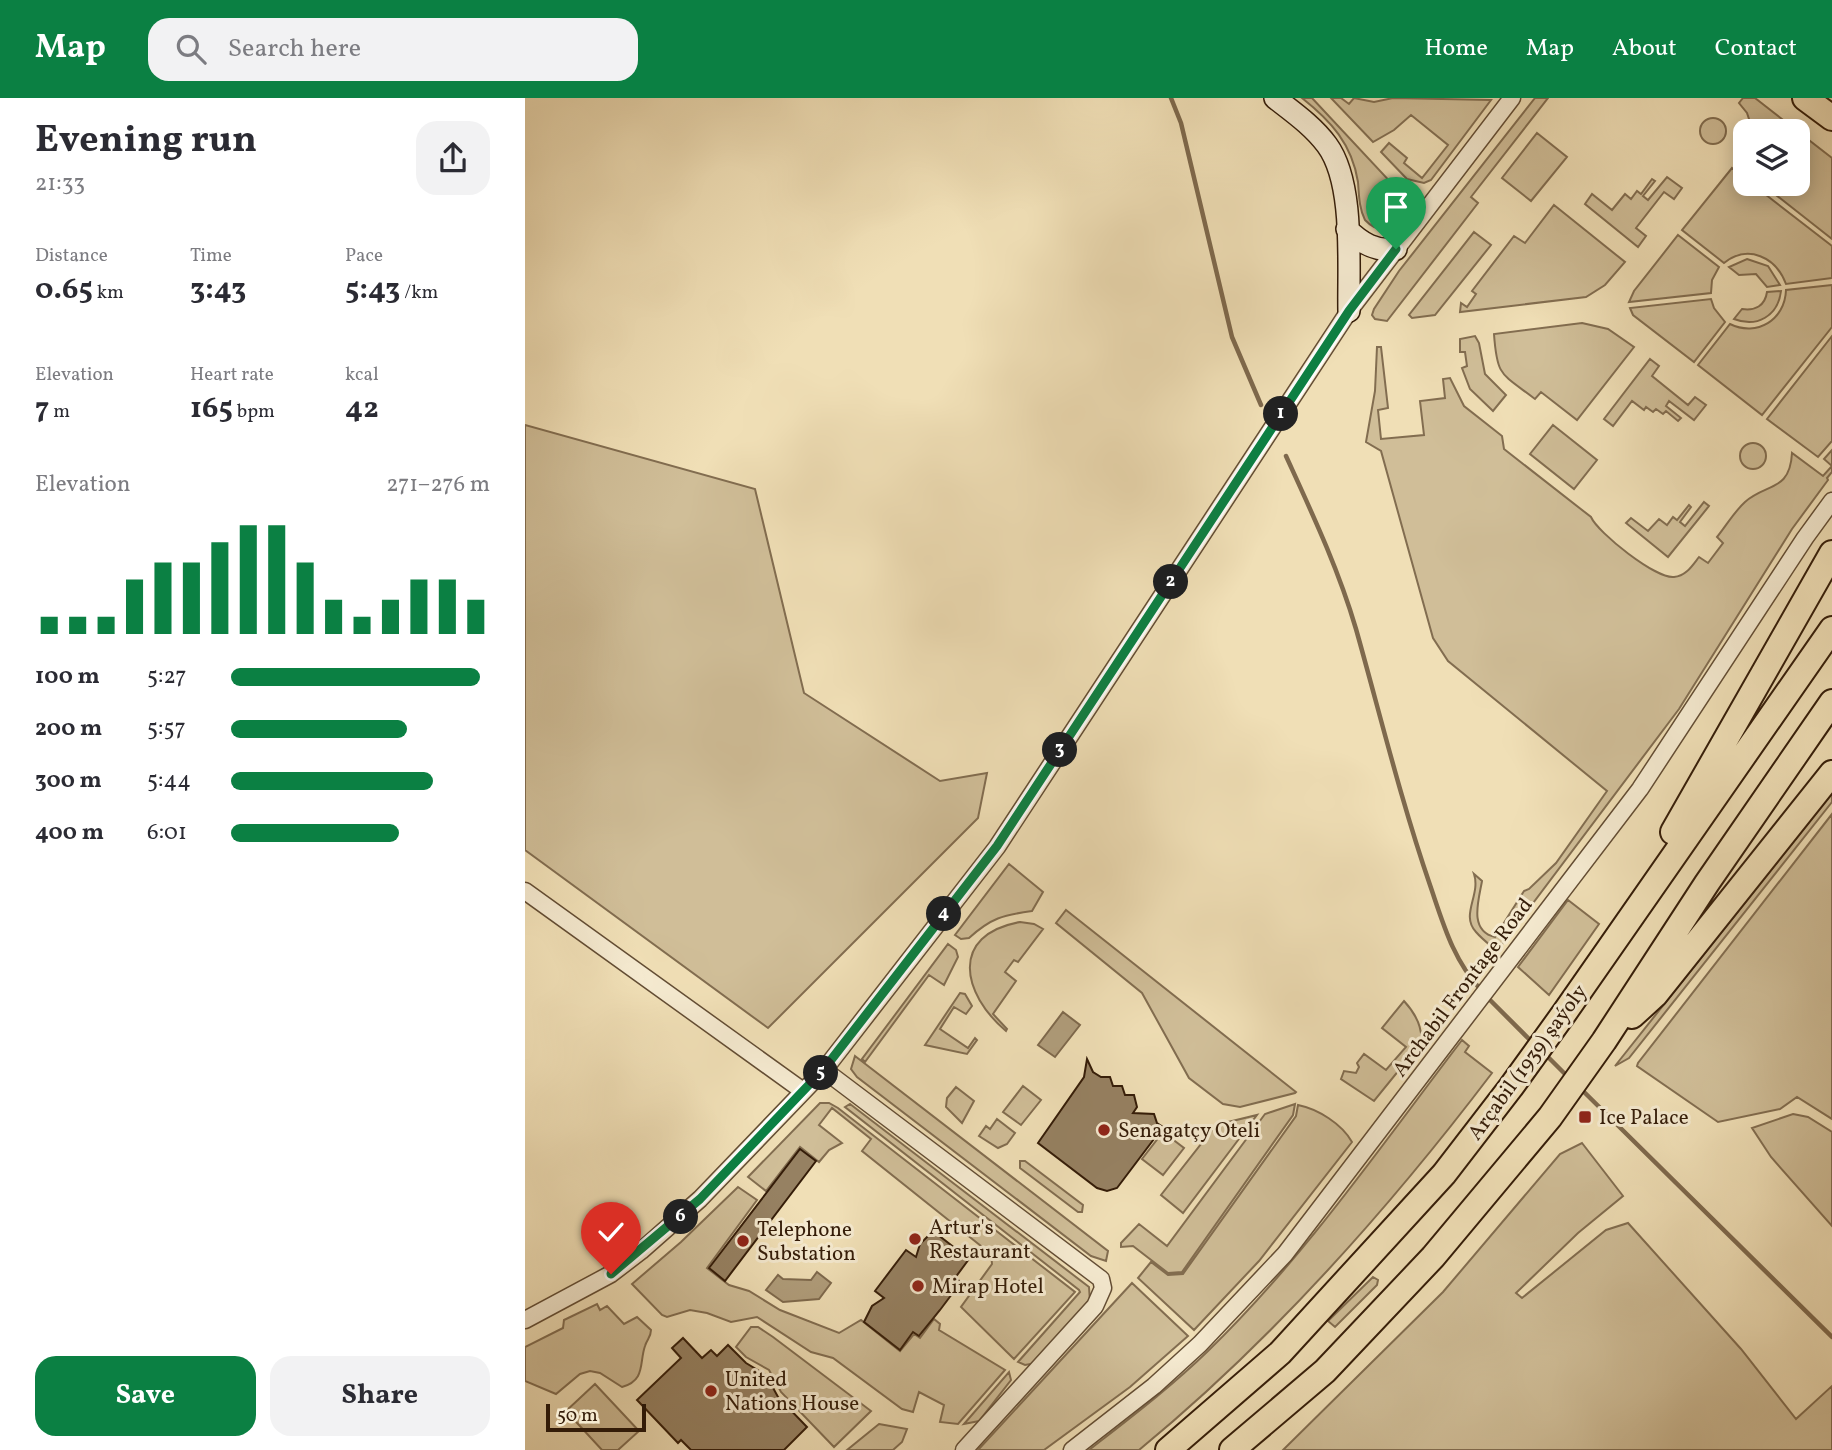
<!DOCTYPE html>
<meta charset="utf-8">
<style>
body{margin:0;font-family:Vollkorn,serif;background:#f2f2f3;color:#2b2b33;height:100vh;display:flex;flex-direction:column;font-size:26px;white-space:nowrap}
*{box-sizing:border-box;margin:0}
p{font-size:23px;color:#7c7c81}
.icon{flex:none;width:38px;height:38px;fill:none;stroke:currentColor;stroke-width:2;stroke-linecap:round;stroke-linejoin:round}
.map{position:relative;flex:1;overflow:hidden}
.drawer{display:flex;flex-direction:column;background:#fff;width:525px}
.drawer>*{flex:none}
.fabs{position:absolute;left:1208px;top:21px;display:grid;gap:14px}
.fabs a{display:grid;place-items:center;width:77px;height:77px;border-radius:14px;background:#fff;box-shadow:0 4px 18px #0003;font-size:35px}
.scale{position:absolute;left:21px;bottom:18px;width:100px;box-sizing:border-box;padding-left:7px;border:4px solid #341c08;border-top:0;font-size:19px;line-height:24px;white-space:nowrap;color:#341c08;-webkit-text-stroke:5px #f5ead0;paint-order:stroke}
.pin{position:absolute;display:grid;place-items:center;width:60px;height:60px;color:#fff;margin:-72px -30px;border-radius:50% 50% 50% 0;rotate:-45deg;box-shadow:0 0 7px #0007}
.pin .icon{rotate:45deg}
.km{position:absolute;width:35px;height:35px;margin:-18px;border-radius:50%;background:#222;color:#fff;font-size:19px;line-height:35px;text-align:center}
.round{display:grid;place-items:center;flex:none;width:74px;height:74px;border-radius:21px;background:#f2f2f3}
.summary{display:flex;align-items:center;justify-content:space-between;height:119px;padding:0 35px}
h1{font-size:38px;font-weight:700;line-height:52px}
.stats{display:grid;grid-template-columns:repeat(3,1fr);gap:10px;height:119px;padding:7px 35px}
.stats div{display:grid;align-content:center}
.stats b{font-size:30px;font-weight:700}
.stats small{font-size:19px;font-weight:400}
.stats p{font-size:19px}
.chart{height:196px;padding:14px 35px}
.chart p{display:flex;justify-content:space-between}
.chart svg{width:100%;height:126px;margin-top:7px;stroke:#0b8043;stroke-width:6}
.cta{display:flex;gap:14px;margin-top:auto;padding:14px 35px}
.cta a{flex:1;height:80px;border-radius:21px;background:#0b8043;color:#fff;font-size:28px;font-weight:700;line-height:80px;text-align:center}
.cta a+a{background:#f2f2f3;color:#2b2b33}
ul{padding:0 35px;list-style:none;font-size:23px}
li{display:grid;grid-template-columns:112px 84px 1fr;align-items:center;height:52px}
li i{height:18px;border-radius:9px;background:#0b8043}
header{display:flex;align-items:center;gap:42px;box-sizing:border-box;height:98px;padding:0 35px;background:#0b8043;color:#fff}
header strong{font-size:33px}
nav{display:flex;gap:38px;margin-inline-start:auto;font-size:24px}
.search{width:490px;height:63px;background:#f2f2f3;display:flex;align-items:center;gap:18px;box-sizing:border-box;padding:0 24px;border-radius:21px;color:#7c7c81;font-size:26px}
main{display:flex;flex:1;min-height:0}
.map>svg:first-child{display:block}
.green{fill:#d0be98;stroke:#826d50;stroke-width:2}
.water{fill:#b09d7b;stroke:#7e694d;stroke-width:2}
.lines{fill:none;stroke-linecap:round;stroke-linejoin:round}
.stream{stroke:#7e694d;stroke-width:4.5}
.building{fill:#968162;stroke:#341c08;stroke-width:2}
.street-casing{stroke:#634d34;stroke-width:19}
.secondary-casing{stroke:#341c08;stroke-width:24}
.primary-casing{stroke:#341c08;stroke-width:28}
.street{stroke:#f5ead0;stroke-width:16}
.secondary{stroke:#f5ead0;stroke-width:21}
.primary{stroke:#f0dfb6;stroke-width:24}
.route-casing{stroke:#fff;stroke-width:14}
.route{stroke:#0b8043;stroke-width:9}
.poi-dot{fill:#8f2418;stroke:#f5ead0;stroke-width:2.5}
.labels{text-anchor:middle;stroke-width:6;stroke-linejoin:round;paint-order:stroke}
.street-label{font-size:21px;fill:#341c08;stroke:#f5ead0}
.poi-label{font-size:21px;fill:#341c08;stroke:#f5ead0;text-anchor:start}
</style>
<header>
<strong>Map</strong>
<div class="search"><svg class="icon" aria-label="search" viewBox="0 0 24 24"><circle cx="10" cy="10" r="6"/><path d="M15 15l6 6"/></svg>Search here</div>
<nav><a>Home</a><a>Map</a><a>About</a><a>Contact</a></nav>
</header>
<main>
<section class="drawer">
<div class="summary"><div><h1>Evening run</h1><p>21:33</p></div><a class="round"><svg class="icon" aria-label="share" viewBox="0 0 24 24"><path d="M12 15V3M7 8l5-5 5 5M5 13v7h14v-7"/></svg></a></div>
<div class="stats">
<div><p>Distance</p><b>0.65<small> km</small></b></div>
<div><p>Time</p><b>3:43</b></div>
<div><p>Pace</p><b>5:43<small> /km</small></b></div>
</div>
<div class="stats">
<div><p>Elevation</p><b>7<small> m</small></b></div>
<div><p>Heart rate</p><b>165<small> bpm</small></b></div>
<div><p>kcal</p><b>42</b></div>
</div>
<div class="chart"><p><span>Elevation</span>271–276 m</p>
<svg viewBox="0 0 160 44" preserveAspectRatio="none"><path d="M5 44V38M15 44V38M25 44V38M35 44V25M45 44V19M55 44V19M65 44V12M75 44V6M85 44V6M95 44V19M105 44V32M115 44V38M125 44V32M135 44V25M145 44V25M155 44V32"/></svg>
</div>
<ul>
<li><b>100 m</b>5:27<i style="width:96%"></i></li>
<li><b>200 m</b>5:57<i style="width:68%"></i></li>
<li><b>300 m</b>5:44<i style="width:78%"></i></li>
<li><b>400 m</b>6:01<i style="width:65%"></i></li>
</ul>
<div class="cta"><a>Save</a><a>Share</a></div>
</section>
<div class="map">
<svg width="1307" height="1352" viewBox="0 0 1307 1352">
<rect width="100%" height="100%" fill="#f0dfb6"/>
<filter id="stains"><feTurbulence type="fractalNoise" baseFrequency=".00286" numOctaves="4"/><feColorMatrix values="0 0 0 0 .2 0 0 0 0 .09 0 0 0 0 .02 0 0 0 .5 -.17"/></filter>
<radialGradient id="worn" r=".72"><stop offset=".6" stop-color="#630" stop-opacity="0"/><stop offset="1" stop-color="#630" stop-opacity=".3"/></radialGradient>
<path class="green" d="M777 0H787L872 91C890 118 863 146 840 122 834 110 834 97 833 84 827 46 806 23 777 0Z
M806 0H816L824 6 829 0 849 4 868 0 966 2 906 82 899 85 882 81 856 54 864 45 882 60 879 65 897 80 923 47 886 17 869 32 848 44Z
M1010 0H1023L946 99 953 105 862 223 850 221 847 217 849 211 874 173Z
M1218 0H1230L1307 60V141L1237 86H1272V33H1228L1222 15 1214 5Z
M1175 33a13 13 0 1 1 26 0a13 13 0 1 1-26 0Z
M1012 35 1042 59 1006 103 977 80Z
M1207 70 1220 80V86H1227L1307 148V180L1261 186C1251 159 1223 146 1199 165L1157 132Z
M1142 79 1157 90 1149 101 1139 94 1111 130 1121 138 1113 149 1060 106 1067 96 1087 112 1100 96 1106 101 1112 93 1116 96 1127 81 1130 83 1118 98 1123 102Z
M1029 107 1100 164 1080 187 1061 199 935 214 936 205 942 209 951 196 947 193 989 138 1000 145Z
M949 134 966 147 910 217 887 220 884 217Z
M1153 137 1194 169 1187 182 1186 195 1104 204 1109 193Z
M1222 161 1243 168 1255 187 1242 189 1231 176 1214 177 1204 169Z
M1307 187V229L1237 317 1173 267 1205 226C1232 239 1260 222 1261 192Z
M1256 193C1253 218 1232 230 1209 221L1217 211C1230 213 1240 208 1242 194Z
M1186 201 1189 210 1200 224 1169 264 1108 217 1105 210Z
M1057 225 1083 231 1109 249 1052 322 1016 294 1010 301C976 275 972 279 969 236Z
M950 238 954 245 960 276 981 297 968 313 945 291 937 270 942 268 940 254H935V241Z
M1307 238V343L1293 359 1242 321Z
M852 249H856L863 310 853 312 856 341 899 337 895 303 920 300 918 281 925 280 939 308 977 338 979 351 1066 419C1073 435 1131 481 1149 479 1161 478 1167 468 1174 459L1183 465 1198 445 1192 439C1201 428 1209 414 1220 404 1241 385 1265 394 1267 355L1298 378 1307 368 1299 361 1307 352V374L1302 380 1303 382 1267 431 1154 611 972 853C965 847 957 841 951 834 935 817 956 797 949 776L957 783C954 801 943 833 970 839L999 793 1004 791 1031 765 1082 693 923 563 908 540 856 353 841 344 850 293Z
M1125 261 1134 268 1127 278 1163 307 1170 299 1181 307 1169 322 1144 303 1141 308 1156 320 1153 323 1141 313 1138 316 1131 311 1128 314 1121 309 1119 312 1107 303 1088 328 1079 321Z
M0 327 230 391 279 595 415 683 462 675 453 720 243 930 0 752Z
M1028 327 1072 362 1049 391 1005 356Z
M1215 358a13 13 0 1 1 26 0a13 13 0 1 1-26 0Z
M1179 404 1184 408 1143 459 1101 425 1106 420 1123 433 1134 421 1142 427 1148 419 1152 422 1164 407 1166 409 1155 424 1160 428Z
M1307 695V704L1104 960 1090 968Z
M1307 716V1021L1272 999 1255 1011 1193 1024 1112 968 1113 965Z
M484 766 518 794 507 813C478 817 466 820 444 840L436 841 430 837Z
M1043 802 1074 826 1024 897 993 869Z
M541 812 771 994 770 995 715 1009 698 1006 664 980 617 895 531 825Z
M495 824 509 826 518 831 493 864 489 862 480 874 491 883 468 916 482 931 481 933C437 896 424 837 495 824Z
M423 846 431 852 433 859 419 887 404 877 340 964 337 961Z
M435 895 440 896 447 908 441 916 429 909 415 931 443 950 450 940 452 942 442 956 400 947Z
M879 903C890 915 898 929 896 945L849 1003 816 981 819 973 831 975 834 969 832 965 839 956 861 972 881 949 857 930Z
M937 942 944 948 940 954 967 975C863 1112 748 1242 614 1352H564C605 1320 646 1289 683 1253 779 1160 856 1048 937 942Z
M330 958 583 1153 581 1163 566 1158 332 979 326 971Z
M498 988 516 1002 496 1027 478 1014Z
M431 989 449 1003 437 1025 421 1009 422 1000Z
M295 1005H304L313 1010 550 1194 489 1261 436 1209 467 1166 466 1156 337 1053 346 1041 307 1010 294 1027 317 1045 304 1052 294 1064 275 1049 241 1093 223 1079Z
M325 1006 564 1189 565 1204 511 1265 500 1267 493 1264 555 1194 554 1192 320 1009Z
M770 1006 768 1017 657 1174 643 1175 608 1148 596 1149V1145L614 1126 642 1148 740 1016Z
M773 1007C793 1011 817 1026 827 1044L734 1163 669 1232 613 1180 626 1164 643 1177 658 1176 771 1018Z
M1268 1016 1283 1019 1307 1034V1128L1246 1059 1227 1030Z
M732 1017 658 1115 636 1097 691 1027Z
M472 1021 490 1035 482 1046 473 1050 454 1038 461 1028 465 1031Z
M638 1034 659 1050 638 1077 617 1061Z
M1057 1045 1098 1098 1053 1135 991 1195 997 1200 1081 1132 1103 1125 1216 1251 1271 1321 1307 1288V1352H758L918 1194 1035 1056Z
M495 1063H500L558 1107 557 1114H553L495 1070Z
M213 1089 232 1102 182 1170 204 1187 224 1193 255 1212 314 1235 336 1222 375 1253 389 1236 395 1240 409 1221 415 1226 414 1232 480 1272 433 1326 415 1324 419 1307 394 1294 388 1314 377 1311 308 1260 286 1254 232 1219 206 1224 182 1215 165 1212 142 1219 137 1217 107 1186 156 1144Z
M848 1179 853 1182 852 1187 810 1229 803 1223Z
M607 1185 663 1238 605 1289 519 1352H453Z
M72 1206 75 1212 82 1208 99 1226 112 1219 126 1232C126 1239 122 1241 120 1248 114 1265 121 1282 97 1289L75 1275 65 1273 55 1276 31 1296 0 1283V1249L38 1230 39 1222Z
M226 1229H233L248 1239 346 1313 309 1349 256 1294 244 1272 221 1259 211 1249Z
M484 1274 486 1282 454 1323 439 1326Z
M70 1286 114 1333 93 1352H77L41 1313Z
M354 1326 382 1331 377 1344 368 1352H322Z"/>
<path class="water" d="M538 914 555 927 530 959 513 947Z
M292 1174 306 1185 294 1201 258 1204 241 1192 253 1177 258 1181 286 1182Z"/>
<g class="lines">
<path class="stream" d="M646 0 656 25 707 239 736 307
M761 358C787 415 813 470 831 531 855 616 876 703 905 787 918 825 928 862 956 892
M961 898 1007 944
M1019 955 1042 978
M1056 991 1307 1239"/>
</g>
<path class="building" d="M562 961 568 974 576 979H585L588 988H597L600 997H609L612 1009 608 1015 629 1016 632 1025 638 1029 592 1090 582 1093 572 1090 513 1045 559 979Z
M275 1051 291 1063 200 1183 184 1170Z
M408 1133 444 1161 430 1180 436 1184 415 1212 394 1238 388 1234 375 1252 339 1224 347 1208 359 1200 350 1193 381 1152 391 1159 395 1146Z
M158 1240 177 1260 186 1252 192 1258 203 1247 221 1265 241 1277 253 1299 282 1329 259 1352H166L156 1342 153 1345 112 1302 156 1260 147 1250Z"/>
<g class="lines">
<defs>
<path id="street" d="M0 793 278 993
M299 972 576 1181 578 1190 570 1208 439 1352
M0 1222 86 1176 116 1153 175 1101 299 972 472 749 824 213 987 0
M547 1352 629 1288 675 1246 760 1156 1115 691 1280 440 1307 403"/>
<path id="secondary" d="M750 0C768 14 788 28 802 47 830 85 823 167 824 213
M822 131C836 145 851 154 871 151"/>
<path id="primary" d="M1280 0 1307 20
M1148 734 1307 455
M1107 918 1130 897 1307 675
M643 1352 755 1255 919 1076 986 989 1040 914 1307 531
M707 1352 800 1273 908 1159 1025 1019 1079 943 1182 785 1307 604"/>
</defs>
<use href="#street" class="street-casing"/>
<use href="#secondary" class="secondary-casing"/>
<use href="#primary" class="primary-casing"/>
<use href="#street" class="street"/>
<use href="#secondary" class="secondary"/>
<use href="#primary" class="primary"/>
</g>
<g class="lines">
<defs>
<path id="route" d="M86 1176 175 1101 299 971 472 748 824 213 871 151"/>
</defs>
<use href="#route" class="route-casing"/>
<use href="#route" class="route"/>
</g>
<g class="poi-dot">
<rect x="1053" y="1012" width="14" height="14" rx="3.5"/>
<circle cx="579" cy="1032" r="7"/>
<circle cx="390" cy="1141" r="7"/>
<circle cx="218" cy="1143" r="7"/>
<circle cx="393" cy="1188" r="7"/>
<circle cx="186" cy="1293" r="7"/>
</g>
<g class="labels">
<g class="street-label">
<text transform="translate(937 889) rotate(-53)" y="7">Archabil Frontage Road</text>
<text transform="translate(1002 964) rotate(-54)" y="7">Arçabil (1939) şaýoly</text>
</g>
<g class="poi-label">
<text x="1074" y="1026">Ice Palace</text>
<text x="593" y="1039">Senagatçy Oteli</text>
<text x="404" y="1136">Artur's<tspan x="404" dy="24">Restaurant</tspan></text>
<text x="232" y="1138">Telephone<tspan x="232" dy="24">Substation</tspan></text>
<text x="407" y="1195">Mirap Hotel</text>
<text x="200" y="1288">United<tspan x="200" dy="24">Nations House</tspan></text>
</g>
</g>
<rect width="100%" height="100%" filter="url(#stains)"/>
<rect width="100%" height="100%" fill="url(#worn)"/>
</svg>
<div class="fabs">
<a><svg class="icon" aria-label="layers" viewBox="0 0 24 24"><path d="M12 4l9 5-9 5-9-5zM3 14l9 5 9-5"/></svg></a>
</div>
<div class="scale">50 m</div>
<div class="pin" style="left:871px;top:151px;background:#1e9e55"><svg class="icon" aria-label="arrive" viewBox="0 0 24 24"><path d="M6 21V4h12l-3 4 3 4H6"/></svg></div>
<div class="pin" style="left:86px;top:1176px;background:#d93025"><svg class="icon" aria-label="check" viewBox="0 0 24 24"><path d="M5 12l5 5 9-10"/></svg></div>
<b class="km" style="left:756px;top:316px">1</b>
<b class="km" style="left:646px;top:484px">2</b>
<b class="km" style="left:535px;top:652px">3</b>
<b class="km" style="left:419px;top:816px">4</b>
<b class="km" style="left:296px;top:975px">5</b>
<b class="km" style="left:156px;top:1119px">6</b>
</div>
</main>
